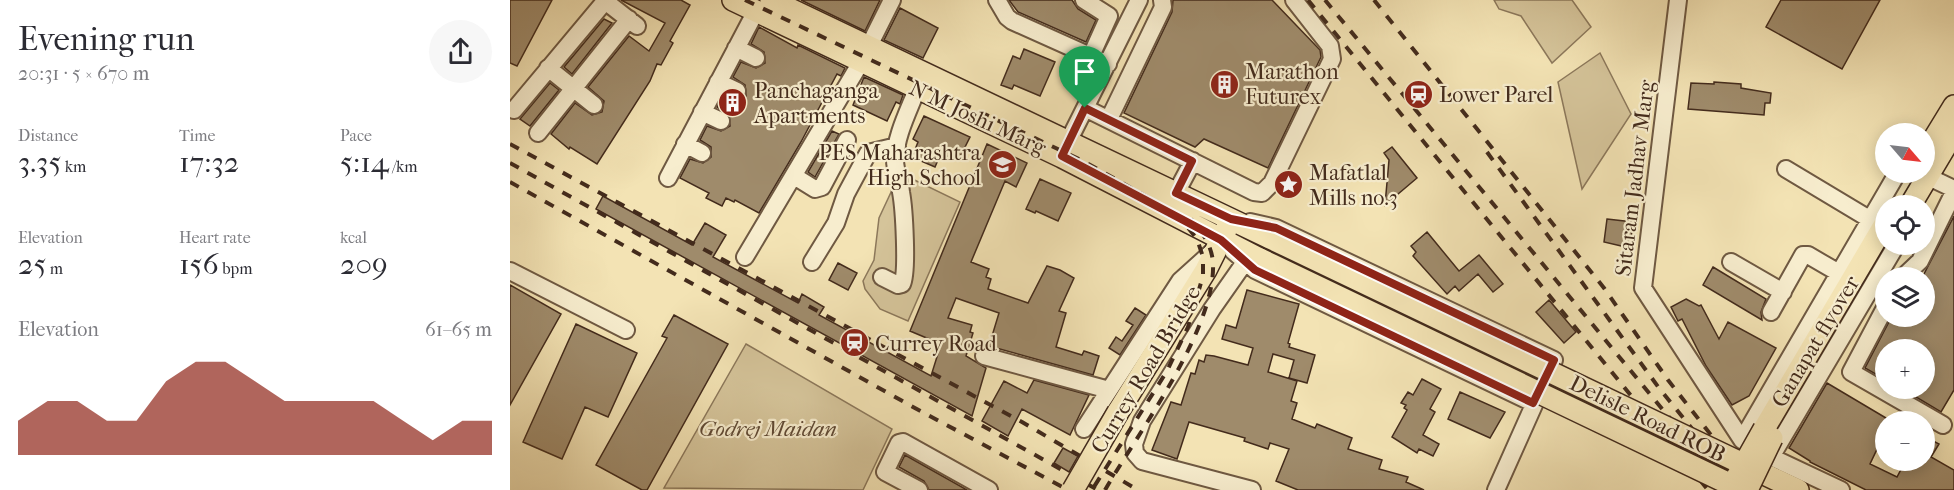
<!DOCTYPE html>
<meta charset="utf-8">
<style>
body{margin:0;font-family:"IM FELL French Canon",serif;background:#f7f7f7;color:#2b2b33;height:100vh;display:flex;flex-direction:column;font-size:22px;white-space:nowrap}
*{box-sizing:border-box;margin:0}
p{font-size:20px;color:#7c7c81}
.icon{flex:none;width:33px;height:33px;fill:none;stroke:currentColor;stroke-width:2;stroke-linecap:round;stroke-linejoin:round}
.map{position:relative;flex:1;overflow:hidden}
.side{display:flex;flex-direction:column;background:#fff;width:510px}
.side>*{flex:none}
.needle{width:39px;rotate:118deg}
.fabs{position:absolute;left:1365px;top:123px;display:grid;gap:12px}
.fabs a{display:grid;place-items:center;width:60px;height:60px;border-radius:50%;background:#fff;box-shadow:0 3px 15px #0003;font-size:30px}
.pin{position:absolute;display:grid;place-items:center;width:51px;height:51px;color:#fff;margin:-62px -26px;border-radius:50% 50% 50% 0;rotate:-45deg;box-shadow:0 0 6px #0007}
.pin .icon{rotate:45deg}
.round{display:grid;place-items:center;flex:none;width:63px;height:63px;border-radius:32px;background:#f7f7f7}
.summary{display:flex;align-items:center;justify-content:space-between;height:102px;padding:0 18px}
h1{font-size:33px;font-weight:600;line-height:45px}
.stats{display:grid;grid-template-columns:repeat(3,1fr);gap:9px;height:102px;padding:6px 18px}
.stats div{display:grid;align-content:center}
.stats b{font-size:30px;font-weight:600}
.stats small{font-size:16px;font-weight:400}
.stats p{font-size:16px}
.chart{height:168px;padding:12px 18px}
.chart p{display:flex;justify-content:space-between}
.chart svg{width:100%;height:108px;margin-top:6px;fill:#8f2418;opacity:.7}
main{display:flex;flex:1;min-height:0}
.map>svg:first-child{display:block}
.green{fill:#d5c49a;stroke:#8c785b;stroke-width:1.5}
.building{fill:#9f8b6b;stroke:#432b1c;stroke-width:1.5}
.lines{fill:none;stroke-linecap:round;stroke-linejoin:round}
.minor-casing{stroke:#6f5942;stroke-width:20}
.major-casing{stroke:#432b1c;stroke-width:24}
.minor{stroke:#f7edce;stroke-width:16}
.major{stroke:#f3e3b4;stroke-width:21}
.rail{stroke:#432b1c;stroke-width:4;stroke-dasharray:10 10;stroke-linecap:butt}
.major-bridge-casing{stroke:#432b1c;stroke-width:24;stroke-linecap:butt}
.major-bridge{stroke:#f3e3b4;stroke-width:21}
.route-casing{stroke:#fff;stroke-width:12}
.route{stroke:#8f2418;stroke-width:8}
.labels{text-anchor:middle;stroke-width:4.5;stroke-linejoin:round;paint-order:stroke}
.poi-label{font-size:22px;fill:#432b1c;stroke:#f7edce;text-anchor:start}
.street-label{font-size:22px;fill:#432b1c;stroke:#f7edce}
.park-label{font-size:22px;font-style:italic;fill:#604a35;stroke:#f7edce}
</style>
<main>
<section class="side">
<div class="summary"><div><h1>Evening run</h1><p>20:31 · 5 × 670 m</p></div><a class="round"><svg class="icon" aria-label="share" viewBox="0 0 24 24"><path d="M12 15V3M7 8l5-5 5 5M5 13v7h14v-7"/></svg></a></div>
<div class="stats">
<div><p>Distance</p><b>3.35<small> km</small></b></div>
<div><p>Time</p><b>17:32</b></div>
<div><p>Pace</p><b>5:14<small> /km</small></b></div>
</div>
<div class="stats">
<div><p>Elevation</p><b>25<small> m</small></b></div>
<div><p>Heart rate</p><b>156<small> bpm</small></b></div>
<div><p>kcal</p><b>209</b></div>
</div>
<div class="chart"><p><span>Elevation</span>61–65 m</p>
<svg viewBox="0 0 160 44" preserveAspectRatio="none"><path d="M0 44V30L10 22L20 22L30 30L40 30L50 14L60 6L70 6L80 14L90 22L100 22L110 22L120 22L130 30L140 38L150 30L160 30V44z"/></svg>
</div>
</section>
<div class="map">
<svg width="1444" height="490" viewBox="0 0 1444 490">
<rect width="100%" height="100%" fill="#f3e3b4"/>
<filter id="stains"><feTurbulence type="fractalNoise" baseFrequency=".00333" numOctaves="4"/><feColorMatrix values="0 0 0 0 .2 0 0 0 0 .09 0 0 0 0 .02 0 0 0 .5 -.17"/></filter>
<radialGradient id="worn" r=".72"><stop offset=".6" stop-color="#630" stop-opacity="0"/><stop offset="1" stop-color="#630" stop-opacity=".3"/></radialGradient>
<path class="green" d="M984 0H1062L1081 27 1042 63 1011 16 989 9Z
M1090 53 1121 114 1072 189 1048 82Z
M390 173 450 202 398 321 370 309 355 289 353 281 364 260 369 218Z
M236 344 382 429 353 490 154 488Z"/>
<path class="building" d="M0 0H42L7 66 0 63Z
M111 0H171L180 5 160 41 163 43 151 65 147 64 140 81 87 164 60 147 59 149 41 134 65 103 82 115 92 112 94 101 78 87 119 36 139 51 155 23Z
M291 0H370L355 31Z
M499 0H562L568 9 586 20 576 42 508 12Z
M663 0H762L810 50 811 57 758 168 694 139 685 147 614 113 662 12Z
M1271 0H1370L1332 69 1256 27Z
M390 8 428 28 413 58 374 40Z
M94 19 102 23 62 74 54 67Z
M249 27 287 48 288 45 335 68 331 76 327 74 291 142 249 213 225 200 224 202 216 198 212 206 196 198 199 193 170 178 180 159 193 163 201 157V147L190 140 197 126 211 131 220 126 219 115 207 107 213 96 227 101 236 96 235 85 223 77 231 62 246 68 255 63 254 52 241 44Z
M514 49 545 62 530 96 504 85 502 89 491 85 503 56 510 59Z
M354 77 393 95 390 104 386 102 377 121 343 105Z
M1204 82 1231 84V88L1261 93 1260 103H1255L1254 115 1178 109 1181 83 1204 84Z
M40 83 49 90 20 126 10 119Z
M414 116 460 137 448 161 431 153 425 167 402 157 408 142 403 139Z
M322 131 329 134 305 177 298 172Z
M477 144 517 163 506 187 495 181 461 262 479 269 476 277 481 279 478 289 518 303 537 266 550 270 564 278 549 311 556 313 546 347 572 355 574 351 589 356 583 375 479 346 489 313 446 298 438 318 462 325 460 332 463 333 456 356 476 368 462 416 86 209 93 196 182 245 195 223 216 235 203 257 288 303 292 294 314 307 309 315 421 376 431 344 400 331Z
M882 147 907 178 875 205 879 160 874 153Z
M530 179 561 193 548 221 526 211 525 213 516 209Z
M1444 216V390L1431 412 1391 388H1414V350H1376V380L1355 368 1382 316H1414V274Z
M1097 219 1123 222 1120 248 1094 242Z
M917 232 949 271 969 255 993 284 983 292 968 274 949 291 945 286 937 294 903 256 906 252 901 246Z
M328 263 347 273 338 290 319 280Z
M1203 267 1256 299 1251 312 1252 320 1193 285Z
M0 285 51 314 0 405Z
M737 290 789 304 778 343 780 344 779 347 805 355 797 383 779 378 784 360 763 354 758 372 787 381 781 401 787 403 782 419 805 428 807 424 842 438 838 449 872 460 869 469 898 477 896 482 914 490H788L766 481 779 449 760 443 758 449 734 441 735 438 679 422 667 459 642 450 661 402 671 405 681 373 685 374 689 360 694 362 696 355 704 356 738 365 743 348 712 339 716 325 726 328Z
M1176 299 1189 306 1191 305 1209 339 1218 322 1266 348 1239 396 1222 405 1196 366 1172 319 1168 321 1161 307Z
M1039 300 1066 332 1054 343 1026 312Z
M625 308 636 315 610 355 599 348 606 337 612 341 623 325 616 321Z
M164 315 218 344 137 490H132L86 465 157 338 152 336Z
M66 324 127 353 98 417 75 407 52 459 13 442Z
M912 379 931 389 920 409 925 412 913 435 929 444 923 456 909 449 907 453 882 437 897 410 894 408 896 405 891 403 898 392 903 395Z
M524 380 579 395 560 435 512 409 498 436 472 421 494 381 517 393Z
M1317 383 1376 418V445L1370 443 1360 464 1387 477 1396 460H1414V436L1429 444 1421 457 1444 470V490H1356L1300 462V461L1279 448Z
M950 392 995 412 980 438 938 419Z
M553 448 568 456 559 472 544 463Z
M395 455 457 490H419L414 481 389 467Z"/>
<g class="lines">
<defs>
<path id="minor" d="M487 0 497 17 502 21 598 64
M574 0 599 16 581 56
M1168 0 1133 288 1232 440 1261 457 1331 490
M95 1 127 26
M226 48 246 58
M38 68 84 105
M208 82 227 91
M575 108 744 192 752 193 762 183 822 59 820 46 784 0
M4 110 96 0
M192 112 211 121
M599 119 653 7 652 0
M28 133 119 19
M175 144 192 153
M553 152 629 0
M1276 169 1361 220
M284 176 305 189 312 187 337 140
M158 178 246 11
M1425 180 1444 189
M666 193 683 161
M740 222 766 228 1044 360 986 490
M723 251 745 270 1023 403
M235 257 351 62 382 0
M302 262 326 223 336 194 358 153 387 146
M735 262 702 309 632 421 624 444 625 453 632 461 742 490
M1221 262 1273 292
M0 271 116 330
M372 277 388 285 392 284C398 272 394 208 391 192 390 181 385 170 385 160 385 137 399 110 407 89
M1392 278 1410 261 1444 192
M1376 306 1341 372 1433 425
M1261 312 1293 255H1298L1329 273
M474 356 599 390
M574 429 670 281 702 252
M1232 440 1388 172
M1261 457 1387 244
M409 490 375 472 389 443 393 442 479 490"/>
<path id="major" d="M223 0 552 157 750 259
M261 0 760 238
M1422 142 1444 106
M1400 206 1444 132
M608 412 696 270 716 230
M1254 429 1376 222
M1233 464 1288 490"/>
</defs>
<use href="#minor" class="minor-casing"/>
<use href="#major" class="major-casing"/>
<use href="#minor" class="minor"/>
<use href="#major" class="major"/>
<path class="rail" d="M235 0 575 162 655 207 671 219 687 239 693 257V276L678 327 657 371 582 490
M798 0 1198 490
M815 0 1219 490
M864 0 1094 288 1158 380 1244 490
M0 144 512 422 628 490
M977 152 1149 388 1232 490
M0 163 588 490
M0 182 403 407 558 490
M595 490C628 433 706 329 703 263 702 246 692 231 681 219"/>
<defs>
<path id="major-bridge" d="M760 238 1233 464
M750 259 1232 490
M1227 477 1254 429
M563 490 608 412
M1237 490 1262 438"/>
</defs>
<use href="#major-bridge" class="major-bridge-casing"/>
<use href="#major-bridge" class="major-bridge"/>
</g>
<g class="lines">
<defs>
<path id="route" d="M575 108 682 161 666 193 721 219 766 228 1044 360 1023 403 745 270 711 240 552 156Z"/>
</defs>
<use href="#route" class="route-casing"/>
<use href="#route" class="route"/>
</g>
<defs>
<symbol id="building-disc" viewBox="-11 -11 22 22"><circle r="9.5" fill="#8f2418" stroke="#f7edce"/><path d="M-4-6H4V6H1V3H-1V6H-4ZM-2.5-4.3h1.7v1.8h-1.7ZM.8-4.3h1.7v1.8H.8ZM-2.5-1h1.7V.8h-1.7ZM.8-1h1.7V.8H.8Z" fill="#fff"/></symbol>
<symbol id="station-disc" viewBox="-11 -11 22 22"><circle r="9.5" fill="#8f2418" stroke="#f7edce"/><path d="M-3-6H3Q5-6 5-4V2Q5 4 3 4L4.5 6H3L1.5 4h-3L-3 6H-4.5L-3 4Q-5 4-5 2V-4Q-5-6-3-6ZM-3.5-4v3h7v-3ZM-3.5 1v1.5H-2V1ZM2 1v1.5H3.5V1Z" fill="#fff"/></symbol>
<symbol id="school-disc" viewBox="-11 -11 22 22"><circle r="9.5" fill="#8f2418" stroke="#f7edce"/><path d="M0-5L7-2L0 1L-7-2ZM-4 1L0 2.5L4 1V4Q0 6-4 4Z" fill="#fff"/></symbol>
<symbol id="sight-disc" viewBox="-11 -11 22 22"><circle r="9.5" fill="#8f2418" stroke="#f7edce"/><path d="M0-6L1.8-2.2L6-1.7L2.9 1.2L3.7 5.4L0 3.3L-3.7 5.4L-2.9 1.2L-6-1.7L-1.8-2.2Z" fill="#fff"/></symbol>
</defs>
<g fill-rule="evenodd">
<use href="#building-disc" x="698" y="68" width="33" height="33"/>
<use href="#station-disc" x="892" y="78" width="33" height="33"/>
<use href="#building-disc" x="206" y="86" width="33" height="33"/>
<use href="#school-disc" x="476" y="148" width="33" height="33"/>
<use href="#sight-disc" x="762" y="168" width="33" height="33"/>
<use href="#station-disc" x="328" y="326" width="33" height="33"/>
</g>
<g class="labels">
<g class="poi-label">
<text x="735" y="79">Marathon<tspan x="735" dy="25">Futurex</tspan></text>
<text x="244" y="98">Panchaganga<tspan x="244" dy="25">Apartments</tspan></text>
<text x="929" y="102">Lower Parel</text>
<text x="471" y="160" text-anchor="end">PES Maharashtra<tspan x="471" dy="25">High School</tspan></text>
<text x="799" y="180">Mafatlal<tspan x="799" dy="25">Mills no.3</tspan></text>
<text x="365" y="351">Currey Road</text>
</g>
<g class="street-label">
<text transform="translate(468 117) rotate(25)" y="8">N M Joshi Marg</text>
<text transform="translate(1124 178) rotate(-83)" y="8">Sitaram Jadhav Marg</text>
<text transform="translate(1305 341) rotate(-59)" y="8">Ganapat flyover</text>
<text transform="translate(635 369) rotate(-59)" y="8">Currey Road Bridge</text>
<text transform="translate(1138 418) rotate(26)" y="8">Delisle Road ROB</text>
</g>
<g class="park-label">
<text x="258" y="436">Godrej Maidan</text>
</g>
</g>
<rect width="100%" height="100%" filter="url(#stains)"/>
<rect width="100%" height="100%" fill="url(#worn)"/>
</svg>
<div class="fabs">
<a><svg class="needle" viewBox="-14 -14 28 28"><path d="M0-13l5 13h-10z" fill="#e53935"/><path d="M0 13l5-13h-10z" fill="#7c7c81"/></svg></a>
<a><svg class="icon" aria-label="locate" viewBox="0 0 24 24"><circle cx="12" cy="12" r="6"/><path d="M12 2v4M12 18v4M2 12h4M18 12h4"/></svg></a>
<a><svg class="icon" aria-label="layers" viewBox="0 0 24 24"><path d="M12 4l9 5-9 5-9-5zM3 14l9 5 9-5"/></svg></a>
<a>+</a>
<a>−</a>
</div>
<div class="pin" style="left:575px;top:108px;background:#1e9e55"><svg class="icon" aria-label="arrive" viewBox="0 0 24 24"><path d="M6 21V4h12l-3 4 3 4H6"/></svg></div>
</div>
</main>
